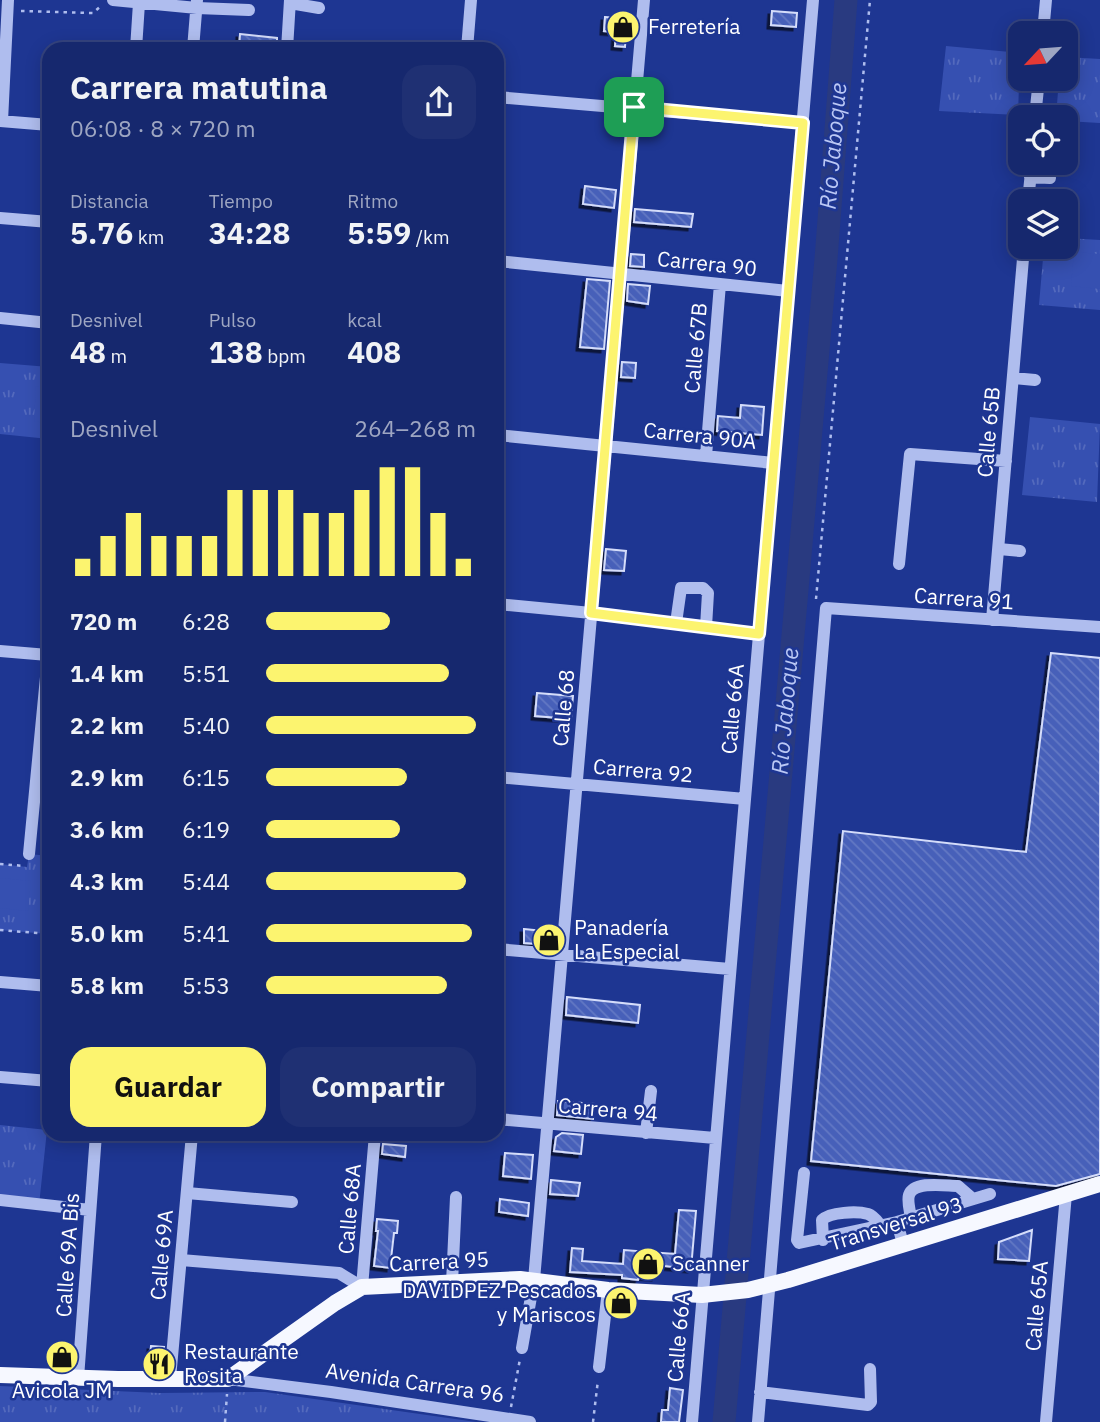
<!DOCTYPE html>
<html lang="es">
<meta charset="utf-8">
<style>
body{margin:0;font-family:"IBM Plex Sans",sans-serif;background:#1f3073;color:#f1f3f6;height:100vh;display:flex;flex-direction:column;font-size:26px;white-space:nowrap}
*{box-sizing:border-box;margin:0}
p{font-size:23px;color:#9ea6c2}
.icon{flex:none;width:38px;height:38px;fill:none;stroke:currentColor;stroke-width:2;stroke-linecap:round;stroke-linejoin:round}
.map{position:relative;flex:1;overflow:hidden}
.sheet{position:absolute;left:42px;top:42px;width:462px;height:1099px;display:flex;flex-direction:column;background:#16286e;border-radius:21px;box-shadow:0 4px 18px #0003,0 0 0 2px #354481}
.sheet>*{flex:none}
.needle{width:46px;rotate:244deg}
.buttons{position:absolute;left:1008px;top:21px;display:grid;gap:14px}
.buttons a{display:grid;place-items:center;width:70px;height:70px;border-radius:14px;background:#16286e;box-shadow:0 4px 18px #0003,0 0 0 2px #354481;font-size:35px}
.pin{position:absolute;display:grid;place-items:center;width:60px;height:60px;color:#fff;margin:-30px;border-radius:14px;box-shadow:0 4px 10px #0006}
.round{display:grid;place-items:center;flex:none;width:74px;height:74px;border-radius:21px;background:#1f3073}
.overview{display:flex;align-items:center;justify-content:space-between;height:119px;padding:0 28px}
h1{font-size:32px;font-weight:800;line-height:52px}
.metrics{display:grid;grid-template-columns:repeat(3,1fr);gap:10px;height:119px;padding:7px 28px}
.metrics div{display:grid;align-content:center}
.metrics b{font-size:30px;font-weight:800}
.metrics small{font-size:19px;font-weight:400}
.metrics p{font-size:19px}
.chart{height:196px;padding:14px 28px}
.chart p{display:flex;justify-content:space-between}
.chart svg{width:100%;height:126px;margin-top:7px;stroke:#fcf46f;stroke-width:6}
.action{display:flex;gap:14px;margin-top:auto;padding:14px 28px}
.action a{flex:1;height:80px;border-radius:21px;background:#fcf46f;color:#111;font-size:28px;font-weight:800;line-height:80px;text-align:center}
.action a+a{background:#1f3073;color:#f1f3f6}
ul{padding:0 28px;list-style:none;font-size:23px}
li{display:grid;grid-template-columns:112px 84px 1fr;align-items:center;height:52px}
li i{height:18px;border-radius:9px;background:#fcf46f}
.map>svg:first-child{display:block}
.grass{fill:url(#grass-tufts)}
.garden{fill:#3650b1}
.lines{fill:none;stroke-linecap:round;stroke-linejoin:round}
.river{stroke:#293a80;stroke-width:23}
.building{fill:url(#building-back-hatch);stroke:#d5ddfa;stroke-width:2;filter:url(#shadow)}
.path{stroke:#afbdee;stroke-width:2.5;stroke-dasharray:3.5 5;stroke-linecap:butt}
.minor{stroke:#afbdee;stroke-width:12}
.major{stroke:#f6f8ff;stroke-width:16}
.route-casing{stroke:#fff;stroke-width:14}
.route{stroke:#fcf46f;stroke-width:9}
.labels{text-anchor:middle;stroke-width:5;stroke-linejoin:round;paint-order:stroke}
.poi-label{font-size:21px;fill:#fff;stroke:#1e3692;text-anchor:start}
.street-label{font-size:21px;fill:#fff;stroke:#1e3692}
.water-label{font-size:23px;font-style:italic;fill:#bbc8f5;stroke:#1e3692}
</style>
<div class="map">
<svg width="1100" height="1422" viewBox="0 0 1100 1422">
<defs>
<pattern id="grass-tufts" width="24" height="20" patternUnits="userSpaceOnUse" patternTransform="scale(1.75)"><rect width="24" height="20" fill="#3650b1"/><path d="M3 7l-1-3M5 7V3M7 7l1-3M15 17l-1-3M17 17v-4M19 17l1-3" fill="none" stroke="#546abd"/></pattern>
<pattern id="building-back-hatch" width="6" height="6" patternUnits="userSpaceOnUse" patternTransform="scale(1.75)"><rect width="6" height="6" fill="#4760b9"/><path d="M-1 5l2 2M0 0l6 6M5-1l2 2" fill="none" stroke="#6378c4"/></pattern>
<filter id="shadow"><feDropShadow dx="-3.5" dy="3.5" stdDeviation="0" flood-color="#0009"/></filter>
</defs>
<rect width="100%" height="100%" fill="#1e3692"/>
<path class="grass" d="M946 46 1020 53 1018 115 939 111Z
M1066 57 1100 59V123L1066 121V117H1056L1059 79H1066Z
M1066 238 1100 240V310L1039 305 1044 247H1066Z
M0 363 49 367V439L0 434Z
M1030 417 1100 424 1097 502 1022 495Z
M29 854 49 856V934L0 930V864L27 867Z
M0 1125 47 1130 39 1205 0 1200Z
M0 1386 160 1393 265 1392 476 1422H0Z"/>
<path class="garden" d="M1074 252 1100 254V289L1071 286Z
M36 386 49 388V424L34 421Z
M0 878 31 881 28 911 0 908Z"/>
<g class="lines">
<path class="river" d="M724 1422 826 259 846 0"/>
</g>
<path class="building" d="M772 11 797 13 796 27 771 25Z
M605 17 627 19 625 47 615 46 616 32 604 31Z
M240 34 277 38V49H239Z
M585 186 616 190 614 208 583 204Z
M635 209 693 214 691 227 634 222Z
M631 254 644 255V267L630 266Z
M587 279 610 281 604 349 580 347Z
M628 284 650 286 648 304 627 301Z
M622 362 636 363 635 378 621 377Z
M741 405 764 407 762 435 717 431 718 416 740 418Z
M606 549 626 551 624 571 604 570Z
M1051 653 1100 658V1174L1056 1186 811 1161 843 831 1026 852Z
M537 693 573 696 571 719 535 716Z
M524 929 553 932 552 945 524 943Z
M567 997 640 1005 638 1023 566 1015Z
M558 1101 594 1104 593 1119 557 1115Z
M562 1133 583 1135 581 1154 554 1151 556 1137Z
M383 1144 406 1146 405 1157 382 1154Z
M505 1153 533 1155 531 1179 503 1176Z
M551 1180 580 1183 578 1196 550 1194Z
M500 1199 529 1203 528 1216 499 1212Z
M679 1210 696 1211 691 1269 656 1265 655 1277 639 1276 638 1280 622 1278V1275L570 1272 572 1248 583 1249 582 1261 623 1264 624 1250 675 1254Z
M377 1219 398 1221 397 1233H394L390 1268 374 1266 378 1231H376Z
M1032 1230 1029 1261 998 1259 999 1242Z
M151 1346 164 1347 162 1367 149 1366Z
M670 1388 683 1390 679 1422H661L662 1410H668Z"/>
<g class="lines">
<path class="path" d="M21 11 93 13 102 5
M816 599 870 0
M41 855 49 856
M0 864 25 866
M0 930 49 934
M511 1407 520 1359
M225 1422 227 1394
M593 1422 598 1380"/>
<path class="minor" d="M113 0 197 8 249 10
M290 3 319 8
M1043 33 1046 0
M136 49 139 3
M193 49 197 0
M287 49 290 0
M467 49 471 0
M497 97 803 123
M1035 117 1039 79
M0 121 49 125
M2 121 8 0
M1015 148H1020
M1030 177 1050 178
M1028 201 1032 163
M0 218 49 222
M497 261 788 291
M0 318 49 323
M1013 378 1035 380
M497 435 773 463
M706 456 720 284
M999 549 1020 551
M899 564 910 454 1006 461
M497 604 591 613 759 634
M992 620 1024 247
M676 623 681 588H703L708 593 706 627
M0 651 48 655
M497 777 745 799
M29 854 49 646
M497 949 730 969
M0 982 49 986
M0 1077 49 1081
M497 1119 715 1138
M646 1133 651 1091
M804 1173 797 1240 799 1243 897 1222 903 1244
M187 1193 292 1202
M0 1200 90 1210
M911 1218C910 1211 907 1201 909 1195 914 1180 946 1186 958 1186L973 1199
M897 1222 990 1194
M823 1240 822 1220C830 1212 857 1211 868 1214 874 1216 877 1221 881 1226
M181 1260 339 1273 362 1287 375 1134
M452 1283 456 1197
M522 1348 534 1280 644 0
M599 1367 608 1290
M78 1378 96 1134
M170 1379 192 1134
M228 1379 331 1392 530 1422
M760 1392 868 1405 871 1402 870 1369
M692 1422 813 0
M758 1422 826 608 1100 627
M1046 1422 1066 1194"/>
<path class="major" d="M0 1375 118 1379H228L335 1303 362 1287 520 1279 608 1290 702 1295 748 1290 788 1280 1100 1184"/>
</g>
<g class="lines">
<defs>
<path id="route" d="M634 107 803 123 759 634 591 613Z"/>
</defs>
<use href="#route" class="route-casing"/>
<use href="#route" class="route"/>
</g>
<defs>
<symbol id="shop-disc" viewBox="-11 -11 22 22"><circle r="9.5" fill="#fcf46f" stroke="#1e3692"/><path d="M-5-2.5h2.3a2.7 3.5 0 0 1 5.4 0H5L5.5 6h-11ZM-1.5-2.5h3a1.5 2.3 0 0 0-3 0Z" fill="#111"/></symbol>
<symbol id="restaurant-disc" viewBox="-11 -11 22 22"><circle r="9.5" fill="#fcf46f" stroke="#1e3692"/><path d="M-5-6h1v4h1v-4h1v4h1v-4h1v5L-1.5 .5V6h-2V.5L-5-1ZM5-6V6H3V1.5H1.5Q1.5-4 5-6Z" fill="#111"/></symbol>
</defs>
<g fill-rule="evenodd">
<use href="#shop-disc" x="604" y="8" width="38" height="38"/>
<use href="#shop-disc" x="530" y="921" width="38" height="38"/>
<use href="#shop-disc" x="629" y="1245" width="38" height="38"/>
<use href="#shop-disc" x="602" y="1284" width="38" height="38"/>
<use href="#shop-disc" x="43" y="1338" width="38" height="38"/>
<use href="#restaurant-disc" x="140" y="1345" width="38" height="38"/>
</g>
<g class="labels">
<g class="poi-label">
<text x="648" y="34">Ferretería</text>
<text x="574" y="935">Panadería<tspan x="574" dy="24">La Especial</tspan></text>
<text x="672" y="1271">Scanner</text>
<text x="596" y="1298" text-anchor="end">DAVIDPEZ Pescados<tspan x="596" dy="24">y Mariscos</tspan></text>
<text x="184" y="1359">Restaurante<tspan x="184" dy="24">Rosita</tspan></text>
<text x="62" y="1398" text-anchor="middle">Avicola JM</text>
</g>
<g class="street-label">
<text transform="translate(707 264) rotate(6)" y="7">Carrera 90</text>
<text transform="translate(696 348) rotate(-85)" y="7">Calle 67B</text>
<text transform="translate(989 432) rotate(-85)" y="7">Calle 65B</text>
<text transform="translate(700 436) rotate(6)" y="7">Carrera 90A</text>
<text transform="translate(964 599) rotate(4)" y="7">Carrera 91</text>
<text transform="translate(564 708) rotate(-85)" y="7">Calle 68</text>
<text transform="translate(733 709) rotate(-85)" y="7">Calle 66A</text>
<text transform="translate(643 771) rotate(5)" y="7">Carrera 92</text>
<text transform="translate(608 1110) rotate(5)" y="7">Carrera 94</text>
<text transform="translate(350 1209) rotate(-85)" y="7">Calle 68A</text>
<text transform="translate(896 1224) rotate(-17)" y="7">Transversal 93</text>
<text transform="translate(68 1255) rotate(-86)" y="7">Calle 69A Bis</text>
<text transform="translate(162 1255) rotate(-85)" y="7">Calle 69A</text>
<text transform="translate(439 1262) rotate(-3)" y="7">Carrera 95</text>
<text transform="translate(1037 1306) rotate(-85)" y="7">Calle 65A</text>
<text transform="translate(679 1337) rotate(-85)" y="7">Calle 66A</text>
<text transform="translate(415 1383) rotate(8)" y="7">Avenida Carrera 96</text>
</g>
<g class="water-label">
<text transform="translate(833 146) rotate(-85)" y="8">Río Jaboque</text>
<text transform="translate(785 711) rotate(-85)" y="8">Río Jaboque</text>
</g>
</g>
</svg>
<div class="buttons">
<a><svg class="needle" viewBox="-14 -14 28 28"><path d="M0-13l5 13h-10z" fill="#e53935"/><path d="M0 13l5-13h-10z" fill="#9ea6c2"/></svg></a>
<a><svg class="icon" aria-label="locate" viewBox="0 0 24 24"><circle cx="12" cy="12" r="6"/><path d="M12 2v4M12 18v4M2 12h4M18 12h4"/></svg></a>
<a><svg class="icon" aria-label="layers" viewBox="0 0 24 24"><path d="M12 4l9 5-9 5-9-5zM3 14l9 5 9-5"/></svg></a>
</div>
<div class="pin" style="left:634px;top:107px;background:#1e9e55"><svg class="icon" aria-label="arrive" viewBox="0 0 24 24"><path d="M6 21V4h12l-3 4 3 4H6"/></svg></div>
<section class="sheet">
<div class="overview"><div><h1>Carrera matutina</h1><p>06:08 · 8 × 720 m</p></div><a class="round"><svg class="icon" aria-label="share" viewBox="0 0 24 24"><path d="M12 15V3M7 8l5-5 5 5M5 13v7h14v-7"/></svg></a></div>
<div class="metrics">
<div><p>Distancia</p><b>5.76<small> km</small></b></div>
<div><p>Tiempo</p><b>34:28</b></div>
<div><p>Ritmo</p><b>5:59<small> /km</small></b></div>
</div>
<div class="metrics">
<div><p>Desnivel</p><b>48<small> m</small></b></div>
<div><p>Pulso</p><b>138<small> bpm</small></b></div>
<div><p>kcal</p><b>408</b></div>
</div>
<div class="chart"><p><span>Desnivel</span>264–268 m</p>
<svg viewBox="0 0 160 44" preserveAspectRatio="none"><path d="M5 44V38M15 44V30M25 44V22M35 44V30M45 44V30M55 44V30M65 44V14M75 44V14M85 44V14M95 44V22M105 44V22M115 44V14M125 44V6M135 44V6M145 44V22M155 44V38"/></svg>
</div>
<ul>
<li><b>720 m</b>6:28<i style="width:59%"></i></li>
<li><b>1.4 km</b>5:51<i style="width:87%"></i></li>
<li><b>2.2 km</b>5:40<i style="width:100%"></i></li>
<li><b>2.9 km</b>6:15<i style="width:67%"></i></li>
<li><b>3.6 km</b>6:19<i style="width:64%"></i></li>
<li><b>4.3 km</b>5:44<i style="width:95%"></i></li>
<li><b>5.0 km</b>5:41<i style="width:98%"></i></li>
<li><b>5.8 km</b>5:53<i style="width:86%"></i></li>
</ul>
<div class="action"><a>Guardar</a><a>Compartir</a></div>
</section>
</div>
